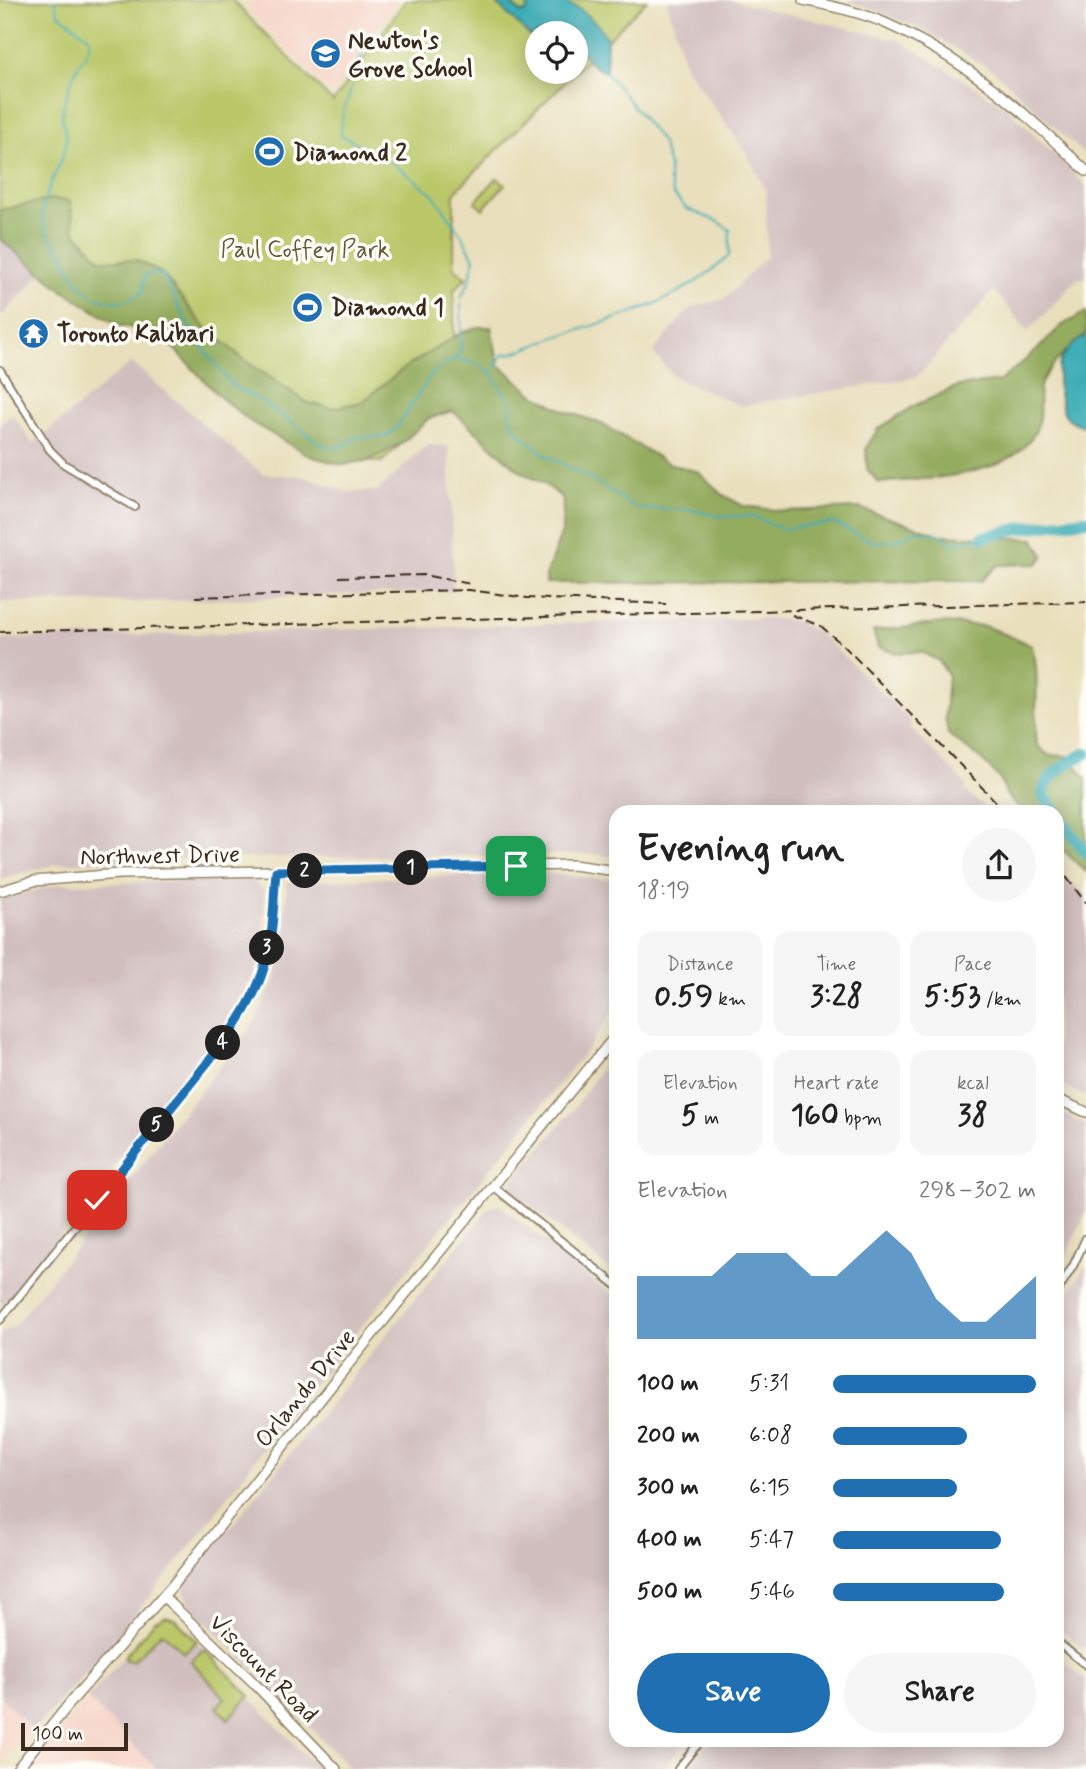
<!DOCTYPE html>
<meta charset="utf-8">
<style>
body{margin:0;font-family:Mynerve,sans-serif;background:#f6f6f6;color:#222;height:100vh;display:flex;flex-direction:column;font-size:26px;white-space:nowrap}
*{box-sizing:border-box;margin:0}
p{font-size:23px;color:#767676}
.icon{flex:none;width:38px;height:38px;fill:none;stroke:currentColor;stroke-width:2;stroke-linecap:round;stroke-linejoin:round}
.map{position:relative;flex:1;overflow:hidden}
.panel{position:absolute;left:609px;top:805px;width:455px;height:942px;display:flex;flex-direction:column;background:#fff;border-radius:21px;box-shadow:0 4px 18px #0003}
.panel>*{flex:none}
.controls{position:absolute;left:525px;top:21px;display:grid;gap:14px}
.controls a{display:grid;place-items:center;width:63px;height:63px;border-radius:50%;background:#fff;box-shadow:0 4px 18px #0003;font-size:35px}
.scale{position:absolute;left:21px;bottom:18px;width:107px;box-sizing:border-box;padding-left:7px;border:4px solid #3b2a1e;border-top:0;font-size:19px;line-height:24px;white-space:nowrap;color:#3b2a1e;-webkit-text-stroke:5px #fdfcf7;paint-order:stroke}
.pin{position:absolute;display:grid;place-items:center;width:60px;height:60px;color:#fff;margin:-30px;border-radius:14px;box-shadow:0 4px 10px #0006}
.km{position:absolute;width:35px;height:35px;margin:-18px;border-radius:50%;background:#222;color:#fff;font-size:19px;line-height:35px;text-align:center}
.round{display:grid;place-items:center;flex:none;width:74px;height:74px;border-radius:37px;background:#f6f6f6}
.summary{display:flex;align-items:center;justify-content:space-between;height:119px;padding:0 28px}
h1{font-size:38px;font-weight:800;line-height:52px}
.metrics{display:grid;grid-template-columns:repeat(3,1fr);gap:10px;height:119px;padding:7px 28px}
.metrics div{display:grid;align-content:center;border-radius:18px;background:#f6f6f6;text-align:center}
.metrics b{font-size:30px;font-weight:800}
.metrics small{font-size:19px;font-weight:400}
.metrics p{font-size:19px}
.chart{height:196px;padding:14px 28px}
.chart p{display:flex;justify-content:space-between}
.chart svg{width:100%;height:126px;margin-top:7px;fill:#1f6fb2;opacity:.7}
.action{display:flex;gap:14px;margin-top:auto;padding:14px 28px}
.action a{flex:1;height:80px;border-radius:42px;background:#1f6fb2;color:#fff;font-size:28px;font-weight:800;line-height:80px;text-align:center}
.action a+a{background:#f6f6f6;color:#222}
ul{padding:0 28px;list-style:none;font-size:23px}
li{display:grid;grid-template-columns:112px 84px 1fr;align-items:center;height:52px}
li i{height:18px;border-radius:9px;background:#1f6fb2}
.map>svg:first-child{display:block}
.built{fill:#f6d2c5}
.industrial{fill:#d1bfbf}
.green{fill:#bbc86a;stroke:#7b7944;stroke-width:2}
.forest{fill:#94ac5e;stroke:#686b3e;stroke-width:2}
.water{fill:#3bacb5;stroke:#3b6b6a;stroke-width:2}
.lines{fill:none;stroke-linecap:round;stroke-linejoin:round}
.stream{stroke:#3bacb5;stroke-width:2}
.river{stroke:#3bacb5;stroke-width:12}
.street-casing{stroke:#92846d;stroke-width:10}
.secondary-casing{stroke:#92846d;stroke-width:12}
.street{stroke:#fff;stroke-width:6}
.secondary{stroke:#fff;stroke-width:9}
.rail{stroke:#3b2a1e;stroke-width:2;stroke-dasharray:10 5;stroke-linecap:butt}
.route-casing{stroke:#fff;stroke-width:14}
.route{stroke:#1f6fb2;stroke-width:9}
.labels{text-anchor:middle;stroke-width:7;stroke-linejoin:round;paint-order:stroke}
.poi-label{font-size:24px;font-weight:bold;fill:#3b2a1e;stroke:#fdfcf7;text-anchor:start}
.park-label{font-size:24px;fill:#615935;stroke:#fdfcf7}
.street-label{font-size:24px;fill:#3b2a1e;stroke:#fdfcf7}
</style>
<div class="map">
<svg width="1086" height="1769" viewBox="0 0 1086 1769">
<rect width="100%" height="100%" fill="#fdfcf7"/>
<filter id="ink" filterUnits="userSpaceOnUse"><feTurbulence type="fractalNoise" baseFrequency=".0143" numOctaves="2"/><feDisplacementMap in="SourceGraphic" scale="14" xChannelSelector="R" yChannelSelector="G"/><feConvolveMatrix kernelMatrix="1 2 1 2 8 2 1 2 1" color-interpolation-filters="sRGB"/></filter>
<filter id="wash" filterUnits="userSpaceOnUse"><feTurbulence type="fractalNoise" baseFrequency=".00686" numOctaves="4" result="noise"/><feDisplacementMap in="SourceGraphic" scale="28" xChannelSelector="R" yChannelSelector="G"/><feGaussianBlur stdDeviation="1.57" result="paint"/><feColorMatrix in="noise" values="0 0 0 0 0 0 0 0 0 0 0 0 0 0 0 0 0 1.4 0 .05"/><feComposite in="paint" operator="in"/></filter>
<g filter="url(#wash)">
<rect width="100%" height="100%" fill="#e9dfbc"/>
<path class="built" d="M252 0H395L333 95 249 12Z
M0 1697 34 1730 0 1761Z
M88 1698 156 1769H25Z"/>
<path class="industrial" d="M667 0H728L898 40 1005 106 1086 186V278L1077 279 1028 332 994 290 917 377 740 406 673 376 653 352 690 308 725 299 767 256 766 191 746 152 685 66Z
M848 0H1086V156L994 71 926 31Z
M0 239 42 273 0 318Z
M131 362 262 474 300 476 348 492 378 491 427 445 449 446 454 591 135 602H0V424L13 415 33 444Z
M764 618 795 621 819 633 912 722 909 726 967 786 964 790 990 812H616V858L600 854 140 859 57 864 0 879V639Z
M1057 870 1086 895V1096L1057 1083Z
M534 872 616 880V1006L586 1051 273 1435 202 1532 128 1623 34 1730 0 1697V1334L14 1326 252 1026 276 979 284 927 287 882Z
M251 880 264 890V929L255 973 226 1020 20 1287 0 1307V900L10 896 60 884Z
M616 1048V1275L513 1191 512 1181 575 1107Z
M1057 1110 1086 1125V1212L1057 1274Z
M499 1205 616 1299V1740H686L663 1769H351L188 1603 183 1586 490 1207Z
M1086 1265V1651L1057 1627V1313Z
M165 1616 175 1619 318 1769H156L88 1698 155 1621Z
M1057 1656 1086 1680V1769H688L712 1740H1057Z"/>
<path class="green" d="M0 0H232L333 102 406 0H647L576 71V33H537V72H575L454 193V267L466 278 454 290V385L424 422 382 462 328 461 276 434 152 294 0 238Z
M497 178 505 184 483 209 475 202Z
M165 1616 175 1619 197 1641 184 1653 162 1632 133 1661 127 1660 124 1657 155 1621Z
M204 1649 250 1696 228 1719 217 1707 225 1698 191 1661Z"/>
<path class="forest" d="M51 199 70 201 75 232 101 260H136L162 273 202 324 247 362 308 403 332 408 362 402 403 369 459 334 477 327H491L499 365 533 394 563 410 602 424 668 463 698 472 723 495 743 506 783 511 859 508 941 535 1034 539 1044 556 1037 564 998 565 981 581 546 583V574L562 532 563 500C548 481 531 481 514 466 493 449 474 428 452 411L428 419 402 443 372 459 342 465 310 456 251 422 219 396 166 340 148 331 118 325 65 292 0 239V210Z
M1086 312V335C1072 344 1043 371 1040 387 1038 399 1041 413 1038 425 1020 479 925 478 879 483L867 469 866 448 878 429 914 406 958 386 1000 381 1036 351 1061 326Z
M942 623 985 626 1031 645C1042 671 1033 714 1037 745L1048 755 1068 756 1086 778V872L1057 844V812H1024L1007 796 1000 779 983 761 948 734 945 716 948 675 939 661 921 652 897 653 878 647 873 631Z"/>
<path class="water" d="M493 0H507L521 13 527 11 528 1 531 0H560L580 9 599 26 607 39 606 72C592 70 576 47 576 33H537V35L531 37Z
M1086 335V427C1080 425 1071 422 1067 417 1058 406 1055 370 1062 358 1067 348 1077 341 1086 335Z"/>
<g class="lines">
<path class="stream" d="M55 0 58 13 90 38C90 53 81 59 75 72 71 79 69 89 66 97 63 106 61 114 63 123 65 131 68 135 66 144 60 176 28 206 51 239 55 245 61 249 64 256 71 271 76 285 91 294 108 304 126 304 142 293L145 275 152 273 163 275C171 287 175 300 182 313 191 332 219 373 235 387 241 392 251 394 258 399 269 406 278 414 289 420 313 436 328 463 356 437H385L399 425 431 375 444 364 455 359 475 363 491 373 510 402 511 421 520 434 545 455 593 480 637 509H675L693 510 718 516H753L782 529 834 523 873 542 893 541 909 535 916 530 942 535 951 544 983 537
M362 55 342 117 341 135 386 158 433 194 463 237 474 259 470 279 461 298
M455 358 461 349V303
M492 372 502 355C523 353 539 342 559 336 620 318 681 301 729 256L730 230 719 222 687 209 673 194 669 180V166L661 141 606 72"/>
<path class="river" d="M983 537 1022 528 1086 520
M1056 812 1043 795C1046 773 1068 763 1086 753
M1057 814 1086 853"/>
</g>
</g>
<g filter="url(#ink)">
<g class="lines">
<defs>
<path id="street" d="M0 370 50 450 64 464 135 507
M494 1187 616 1285
M1057 1292 1073 1266 1086 1238
M0 1320 228 1037C241 1017 254 997 262 974 274 943 273 904 276 871
M1057 1642 1086 1665
M678 1769 701 1740"/>
<path id="secondary" d="M803 0C831 6 860 12 885 23 964 58 1025 112 1086 171
M0 891 34 881 119 874 573 865 616 871
M1057 1099 1086 1112
M163 1596 254 1683 336 1769
M17 1769 74 1698 172 1586 355 1356 616 1035"/>
</defs>
<use href="#street" class="street-casing"/>
<use href="#secondary" class="secondary-casing"/>
<use href="#street" class="street"/>
<use href="#secondary" class="secondary"/>
<path class="rail" d="M339 577 423 575 471 584
M195 597 469 590 527 598 666 604
M792 615 821 626 845 647 1006 812
M0 632 1086 602
M1057 865 1086 903"/>
</g>
</g>
<g class="lines" filter="url(#ink)">
<defs>
<path id="route" d="M97 1200 228 1037C241 1017 254 997 262 974 274 943 273 904 276 871L516 866"/>
</defs>
<use href="#route" class="route-casing"/>
<use href="#route" class="route"/>
</g>
<defs>
<symbol id="school-disc" viewBox="-11 -11 22 22"><circle r="9.5" fill="#1f6fb2" stroke="#fdfcf7"/><path d="M0-5L7-2L0 1L-7-2ZM-4 1L0 2.5L4 1V4Q0 6-4 4Z" fill="#fff"/></symbol>
<symbol id="stadium-disc" viewBox="-11 -11 22 22"><circle r="9.5" fill="#1f6fb2" stroke="#fdfcf7"/><path d="M0-5a6.5 5 0 1 0 0 10a6.5 5 0 1 0 0-10ZM-3.5-1.8h7v3.6h-7Z" fill="#fff"/></symbol>
<symbol id="temple-disc" viewBox="-11 -11 22 22"><circle r="9.5" fill="#1f6fb2" stroke="#fdfcf7"/><path d="M0-6L5-2H3V0L6.5 2.5H4V6H1.5V3h-3V6H-4V2.5H-6.5L-3 0V-2H-5Z" fill="#fff"/></symbol>
</defs>
<g fill-rule="evenodd">
<use href="#school-disc" x="308" y="36" width="35" height="35"/>
<use href="#stadium-disc" x="252" y="134" width="35" height="35"/>
<use href="#stadium-disc" x="290" y="290" width="35" height="35"/>
<use href="#temple-disc" x="16" y="316" width="35" height="35"/>
</g>
<g class="labels">
<g class="poi-label">
<text x="348" y="48">Newton's<tspan x="348" dy="28">Grove School</tspan></text>
<text x="293" y="160">Diamond 2</text>
<text x="331" y="315">Diamond 1</text>
<text x="57" y="341">Toronto Kalibari</text>
</g>
<g class="park-label">
<text x="305" y="257">Paul Coffey Park</text>
</g>
<g class="street-label">
<text transform="translate(160 855) rotate(-1)" y="8">Northwest Drive</text>
<text transform="translate(305 1388) rotate(-51)" y="8">Orlando Drive</text>
<text transform="translate(264 1668) rotate(45)" y="8">Viscount Road</text>
</g>
</g>
</svg>
<div class="controls">
<a><svg class="icon" aria-label="locate" viewBox="0 0 24 24"><circle cx="12" cy="12" r="6"/><path d="M12 2v4M12 18v4M2 12h4M18 12h4"/></svg></a>
</div>
<div class="scale">100 m</div>
<div class="pin" style="left:516px;top:866px;background:#1e9e55"><svg class="icon" aria-label="arrive" viewBox="0 0 24 24"><path d="M6 21V4h12l-3 4 3 4H6"/></svg></div>
<div class="pin" style="left:97px;top:1200px;background:#d93025"><svg class="icon" aria-label="check" viewBox="0 0 24 24"><path d="M5 12l5 5 9-10"/></svg></div>
<b class="km" style="left:411px;top:868px">1</b>
<b class="km" style="left:305px;top:871px">2</b>
<b class="km" style="left:267px;top:948px">3</b>
<b class="km" style="left:223px;top:1043px">4</b>
<b class="km" style="left:157px;top:1125px">5</b>
<section class="panel">
<div class="summary"><div><h1>Evening run</h1><p>18:19</p></div><a class="round"><svg class="icon" aria-label="share" viewBox="0 0 24 24"><path d="M12 15V3M7 8l5-5 5 5M5 13v7h14v-7"/></svg></a></div>
<div class="metrics">
<div><p>Distance</p><b>0.59<small> km</small></b></div>
<div><p>Time</p><b>3:28</b></div>
<div><p>Pace</p><b>5:53<small> /km</small></b></div>
</div>
<div class="metrics">
<div><p>Elevation</p><b>5<small> m</small></b></div>
<div><p>Heart rate</p><b>160<small> bpm</small></b></div>
<div><p>kcal</p><b>38</b></div>
</div>
<div class="chart"><p><span>Elevation</span>298–302 m</p>
<svg viewBox="0 0 160 44" preserveAspectRatio="none"><path d="M0 44V22L10 22L20 22L30 22L40 14L50 14L60 14L70 22L80 22L90 14L100 6L110 14L120 30L130 38L140 38L150 30L160 22V44z"/></svg>
</div>
<ul>
<li><b>100 m</b>5:31<i style="width:100%"></i></li>
<li><b>200 m</b>6:08<i style="width:66%"></i></li>
<li><b>300 m</b>6:15<i style="width:61%"></i></li>
<li><b>400 m</b>5:47<i style="width:83%"></i></li>
<li><b>500 m</b>5:46<i style="width:84%"></i></li>
</ul>
<div class="action"><a>Save</a><a>Share</a></div>
</section>
</div>
